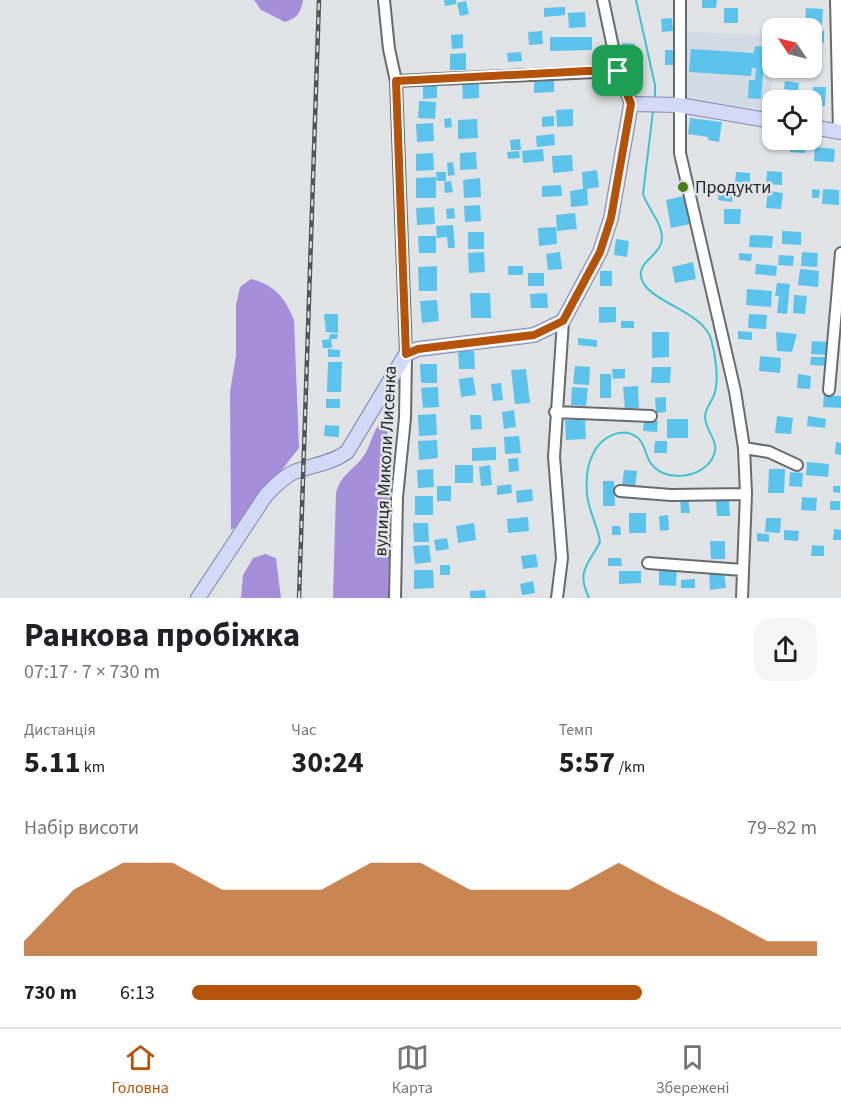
<!DOCTYPE html>
<html lang="uk">
<meta charset="utf-8">
<style>
body{margin:0;font-family:"Source Sans 3",sans-serif;background:#f6f6f6;color:#202124;height:100vh;display:flex;flex-direction:column;font-size:22px;white-space:nowrap}
*{box-sizing:border-box;margin:0}
p{font-size:20px;color:#757577}
.icon{flex:none;width:33px;height:33px;fill:none;stroke:currentColor;stroke-width:2;stroke-linecap:round;stroke-linejoin:round}
.map{position:relative;height:598px;overflow:hidden}
.details{display:flex;flex-direction:column;background:#fff;flex:1}
.details>*{flex:none}
.needle{width:39px;rotate:305deg}
.controls{position:absolute;left:762px;top:18px;display:grid;gap:12px}
.controls a{display:grid;place-items:center;width:60px;height:60px;border-radius:12px;background:#fff;box-shadow:0 2px 4px #0004;font-size:30px}
.pin{position:absolute;display:grid;place-items:center;width:51px;height:51px;color:#fff;margin:-26px;border-radius:12px;box-shadow:0 3px 9px #0006}
.round{display:grid;place-items:center;flex:none;width:63px;height:63px;border-radius:18px;background:#f6f6f6}
.headline{display:flex;align-items:center;justify-content:space-between;height:102px;padding:0 24px}
h1{font-size:33px;font-weight:700;line-height:45px}
.figures{display:grid;grid-template-columns:repeat(3,1fr);gap:9px;height:102px;padding:6px 24px}
.figures div{display:grid;align-content:center}
.figures b{font-size:30px;font-weight:700}
.figures small{font-size:16px;font-weight:400}
.figures p{font-size:16px}
.chart{height:168px;padding:12px 24px}
.chart p{display:flex;justify-content:space-between}
.chart svg{width:100%;height:108px;margin-top:6px;fill:#b45309;opacity:.7}
ul{padding:0 24px;list-style:none;font-size:20px}
li{display:grid;grid-template-columns:96px 72px 1fr;align-items:center;height:45px}
li i{height:15px;border-radius:8px;background:#b45309}
.tabs{display:flex;justify-content:space-around;align-items:center;height:84px;border-top:2px solid #e0e0e0;background:#fff;font-size:16px;color:#757577}
.tabs a{display:grid;justify-items:center;gap:3px}
.tabs .selected{color:#b45309}
.map>svg:first-child{display:block}
.built{fill:#d3dbe5}
.forest{fill:#a58fdb}
.lines{fill:none;stroke-linecap:round;stroke-linejoin:round}
.stream{stroke:#40c3d0;stroke-width:2}
.building{fill:#5cc3ec}
.minor-casing{stroke:#686b6e;stroke-width:14}
.major-casing{stroke:#838bab;stroke-width:16}
.minor{stroke:#fff;stroke-width:10}
.major{stroke:#d3daf7;stroke-width:14}
.rail-casing{stroke:#545557;stroke-width:4.5}
.rail{stroke:#e1e4e7;stroke-width:2;stroke-dasharray:7;stroke-linecap:butt}
.route-casing{stroke:#fff;stroke-width:12}
.route{stroke:#b45309;stroke-width:8}
.poi-dot{fill:#477f16;stroke:#e1e4e7;stroke-width:2}
.labels{text-anchor:middle;stroke-width:5;stroke-linejoin:round;paint-order:stroke}
.poi-label{font-size:18px;fill:#252627;stroke:#e1e4e7;text-anchor:start}
.street-label{font-size:18px;fill:#252627;stroke:#e1e4e7}
</style>
<div class="map">
<svg width="841" height="598" viewBox="0 0 841 598">
<rect width="100%" height="100%" fill="#e1e4e7"/>
<path class="built" d="M683 31 772 36 773 68 768 112 683 99Z"/>
<path class="forest" d="M254 0H303C301 13 297 18 285 22L261 10Z
M251 279C275 285 285 298 294 320L299 448 238 526 231 530 230 392 236 355V305L240 287Z
M380 423 387 426 391 478 388 598H333L336 493C341 473 355 470 365 454 371 444 372 433 380 423Z
M265 554 276 558 281 598H241L243 575 253 558Z"/>
<g class="lines">
<path class="stream" d="M636 0 655 85V96
M589 598C576 571 588 565 600 542 598 526 588 510 587 494 586 481 587 465 593 454 600 438 622 425 638 438 645 444 645 454 650 462 663 483 700 479 712 459 722 442 706 434 705 417 705 408 713 401 715 392 719 378 715 353 711 339 702 310 646 302 641 277 638 261 661 255 662 239 663 224 648 209 643 194L653 111"/>
</g>
<path class="building" d="M444 0H456V4L445 6Z
M702 0H717L716 8H702Z
M466 1 469 14 460 16 457 3Z
M565 7V15L544 17V8Z
M724 8H738V23H724Z
M806 8 823 9 822 25 805 24Z
M585 12 586 27 569 28 568 13Z
M672 18 673 31 662 32 661 19Z
M788 22 798 23 797 28H788Z
M812 30 824 31V43H812Z
M542 31 543 44 529 45 528 32Z
M463 34V48L452 49 451 35Z
M550 37H592V50L550 51Z
M622 43 635 44 634 51 622 50Z
M755 46 765 47 761 99 748 98 749 80H755L756 68H752L751 76 689 72 691 49 754 53Z
M665 50H674L675 65H665Z
M521 52 522 61 508 62 507 53Z
M466 53V70H450V54Z
M554 78V92L534 93V79Z
M785 81 799 83 798 91 784 89Z
M479 82V98L463 99 462 83Z
M423 86H437V98L423 99Z
M813 87H826L825 106 812 105Z
M419 101 436 102 435 119 418 118Z
M573 109V126L557 127 556 110Z
M554 116V126L542 127V117Z
M451 118 452 127 445 128 444 119Z
M690 118 722 122 719 142 708 140V137L688 134Z
M477 119 478 138 458 139V120Z
M433 123 434 141 417 142 416 124Z
M554 134 555 145 537 147 536 136Z
M520 139 521 150H511L510 140Z
M791 140H806L805 153 790 152Z
M815 147 835 149 834 162 814 161Z
M543 149 544 161 523 163 522 151Z
M519 151 520 158 508 159 507 152Z
M476 152 477 169 460 170V153Z
M433 153 434 170 416 171V154Z
M572 155 573 171 553 173 552 156Z
M453 162 455 175 448 176 447 163Z
M597 170 599 187 587 189 588 205 571 207 570 191 583 189 582 172Z
M767 171 782 172V185L766 184Z
M436 172H446V181H437Z
M736 172 750 173V184L735 183Z
M436 177V198H416V178Z
M480 178 481 197 464 198 463 180Z
M451 181 453 192 445 193 444 182Z
M720 183 734 185 732 202 718 200Z
M561 185 562 196 542 197V186Z
M812 189 820 190 819 198H812Z
M823 189 839 190V205L822 204Z
M768 191 783 193 781 209 766 208Z
M684 196 690 224 671 228 666 200Z
M480 205 481 221 465 222 464 206Z
M434 207 435 224 417 225 416 208Z
M454 208 455 218 447 219 446 209Z
M724 209H741L740 224H724Z
M575 213 577 229 557 231 556 215Z
M453 225 455 248H448L447 237 437 238 436 226Z
M556 227 557 244 539 246 538 228Z
M782 231 801 232V245L782 244Z
M468 232H484V249H468Z
M750 235 773 236 772 248 749 247Z
M418 236H436V253H419Z
M616 239 629 241 627 257 614 255Z
M484 252 485 272 469 273 468 253Z
M560 252 562 269 548 270 546 254Z
M802 252 818 253 817 267 801 266Z
M739 253 752 254 751 261 739 260Z
M779 255 794 256 793 266 778 265Z
M693 262 696 279 675 283 672 267Z
M756 264 777 266 776 276 755 274Z
M437 266V291H419L418 267Z
M508 266H523V275H508Z
M800 269 819 271 818 287 798 285Z
M600 271H612V286H600Z
M528 273H544V286H528Z
M777 283 790 284 787 314 777 313 779 296H775Z
M747 289 772 291 771 307 746 305Z
M470 293H490L491 318H471Z
M547 293 548 308H531L530 294Z
M794 295 807 296 805 314 793 313Z
M437 300 439 321 422 323 420 301Z
M599 307H616V322L599 323Z
M324 314H338V333L326 332Z
M749 314 767 315 766 329 748 328Z
M621 321H634V328H621Z
M738 331 752 332V340L738 339Z
M652 332H669V357L652 358Z
M776 332 797 334 792 352 777 351Z
M330 334H338L337 339H329Z
M578 338 597 340V347L578 345Z
M331 339 332 348H323L322 340Z
M812 341 828 342 827 355 811 354Z
M328 349 340 350V357H328Z
M458 351H474L475 369H459Z
M760 356 781 358 780 373 759 371Z
M811 357H827L826 366 810 365Z
M328 362H342L341 392H327Z
M420 364H437V383H421Z
M575 366 590 367 589 385 573 384Z
M652 367H671L670 383H651Z
M526 369 530 403 515 404 511 370Z
M612 369H625V378L613 379Z
M600 374H611V398H600Z
M798 374 811 376 810 389 797 388Z
M473 377 476 395 461 397 459 379Z
M501 383 503 400 493 401 491 384Z
M638 386 639 408 625 409 623 387Z
M438 387 439 407 423 408 421 388Z
M572 387 588 388 586 406 571 405Z
M824 395 841 396V408L823 407Z
M666 397V412L656 413 655 398Z
M326 399H340V408H326Z
M514 410 516 427 504 429 502 412Z
M436 414 437 435 419 436 418 415Z
M470 415H481L482 429 471 430Z
M777 416 793 418 791 434 775 433Z
M808 416 826 419 825 428 807 426Z
M585 419 586 439 566 440 565 420Z
M667 419H688V438H667Z
M644 420 658 421 657 432 643 431Z
M325 425 339 426V437L324 436Z
M519 436 521 453 505 454 504 437Z
M437 440 438 458 419 460 418 441Z
M655 441H667V453H654Z
M836 442 841 443V455L835 454Z
M496 447V460L472 461V448Z
M518 458 519 471 509 472 508 459Z
M807 462 829 464 828 477 806 475Z
M455 465H473V483H455Z
M490 465 492 485 481 486 479 467Z
M433 469 434 487 418 488 417 470Z
M769 469H785L784 493H768Z
M624 470 637 471 635 488 622 487Z
M790 472 803 473 802 487 789 486Z
M603 481H614L615 506H603Z
M511 484 512 493 497 495V486Z
M437 486H451V501H437Z
M833 486H840V493L833 492Z
M532 489 533 501 517 503 516 491Z
M415 496H433V515H415Z
M802 497 817 498 816 511 801 510Z
M680 498H688L690 513H681Z
M716 501H729L730 516H717Z
M830 501H840V510H830Z
M629 513H646V533H629Z
M668 515 669 530 660 531 659 516Z
M528 517 529 531 508 533 507 519Z
M766 518H781L780 533 765 532Z
M413 523H428L429 542H414Z
M474 523 476 540 458 543 456 526Z
M612 526H620L621 535H612Z
M834 529 841 530V540H833Z
M784 530 799 531 798 541 784 540Z
M757 533 769 534V542L757 541Z
M447 538 449 549 436 551 434 540Z
M710 541H725V559H711Z
M429 545 431 562 415 564 413 546Z
M812 545 824 546V556H811Z
M536 554 538 567 523 569 521 556Z
M608 558H621L622 566H608Z
M440 565H450V575H440Z
M659 567H677L676 586 659 585Z
M414 570H433L434 588 414 589Z
M619 571H641V583L619 584Z
M724 571 726 588 710 590 709 572Z
M695 579V588H681V580Z
M533 581 535 593 522 595 520 584Z
M485 590 486 598H470V591Z"/>
<g class="lines">
<defs>
<path id="minor" d="M384 0 389 49 396 81
M603 0 618 71 631 104
M680 0V153L735 391 744 448 746 494 742 598
M836 0 839 132
M829 390 841 253
M555 412 651 416
M744 448 769 452 797 465
M620 491 671 495 746 494
M648 563 743 570
M395 598 397 497 405 418 406 354 396 81 618 71
M557 598 562 558 554 457 563 321"/>
<path id="major" d="M812 127 841 132
M198 598 266 495C274 487 281 479 292 473 310 465 331 464 347 452L406 354 418 349 534 335 563 321 600 252 611 218 631 104 679 105 772 121"/>
</defs>
<use href="#minor" class="minor-casing"/>
<use href="#major" class="major-casing"/>
<use href="#minor" class="minor"/>
<use href="#major" class="major"/>
<defs>
<path id="rail" d="M299 598 319 0"/>
</defs>
<use href="#rail" class="rail-casing"/>
<use href="#rail" class="rail"/>
</g>
<g class="lines">
<defs>
<path id="route" d="M587 71H618L631 104 611 218 600 252 563 321 534 335 418 349 406 354 396 81Z"/>
</defs>
<use href="#route" class="route-casing"/>
<use href="#route" class="route"/>
</g>
<circle class="poi-dot" cx="683" cy="187" r="6"/>
<g class="labels">
<g class="poi-label">
<text x="695" y="193">Продукти</text>
</g>
<g class="street-label">
<text transform="translate(385 461) rotate(-87)" y="6">вулиця Миколи Лисенка</text>
</g>
</g>
</svg>
<div class="controls">
<a><svg class="needle" viewBox="-14 -14 28 28"><path d="M0-13l5 13h-10z" fill="#e53935"/><path d="M0 13l5-13h-10z" fill="#757577"/></svg></a>
<a><svg class="icon" aria-label="locate" viewBox="0 0 24 24"><circle cx="12" cy="12" r="6"/><path d="M12 2v4M12 18v4M2 12h4M18 12h4"/></svg></a>
</div>
<div class="pin" style="left:618px;top:71px;background:#1e9e55"><svg class="icon" aria-label="arrive" viewBox="0 0 24 24"><path d="M6 21V4h12l-3 4 3 4H6"/></svg></div>
</div>
<section class="details">
<div class="headline"><div><h1>Ранкова пробіжка</h1><p>07:17 · 7 × 730 m</p></div><a class="round"><svg class="icon" aria-label="share" viewBox="0 0 24 24"><path d="M12 15V3M7 8l5-5 5 5M5 13v7h14v-7"/></svg></a></div>
<div class="figures">
<div><p>Дистанція</p><b>5.11<small> km</small></b></div>
<div><p>Час</p><b>30:24</b></div>
<div><p>Темп</p><b>5:57<small> /km</small></b></div>
</div>
<div class="chart"><p><span>Набір висоти</span>79–82 m</p>
<svg viewBox="0 0 160 44" preserveAspectRatio="none"><path d="M0 44V38L10 17L20 6L30 6L40 17L50 17L60 17L70 6L80 6L90 17L100 17L110 17L120 6L130 17L140 27L150 38L160 38V44z"/></svg>
</div>
<ul>
<li><b>730 m</b>6:13<i style="width:72%"></i></li>
</ul>
</section>
<nav class="tabs">
<a class="selected"><svg class="icon" aria-label="home" viewBox="0 0 24 24"><path d="M3 11l9-7 9 7M6 9v11h12V9"/></svg>Головна</a>
<a><svg class="icon" aria-label="map" viewBox="0 0 24 24"><path d="M3 6l6-2 6 2 6-2v14l-6 2-6-2-6 2zM9 4v14M15 6v14"/></svg>Карта</a>
<a><svg class="icon" aria-label="saved" viewBox="0 0 24 24"><path d="M7 4h10v16l-5-4-5 4z"/></svg>Збережені</a>
</nav>
